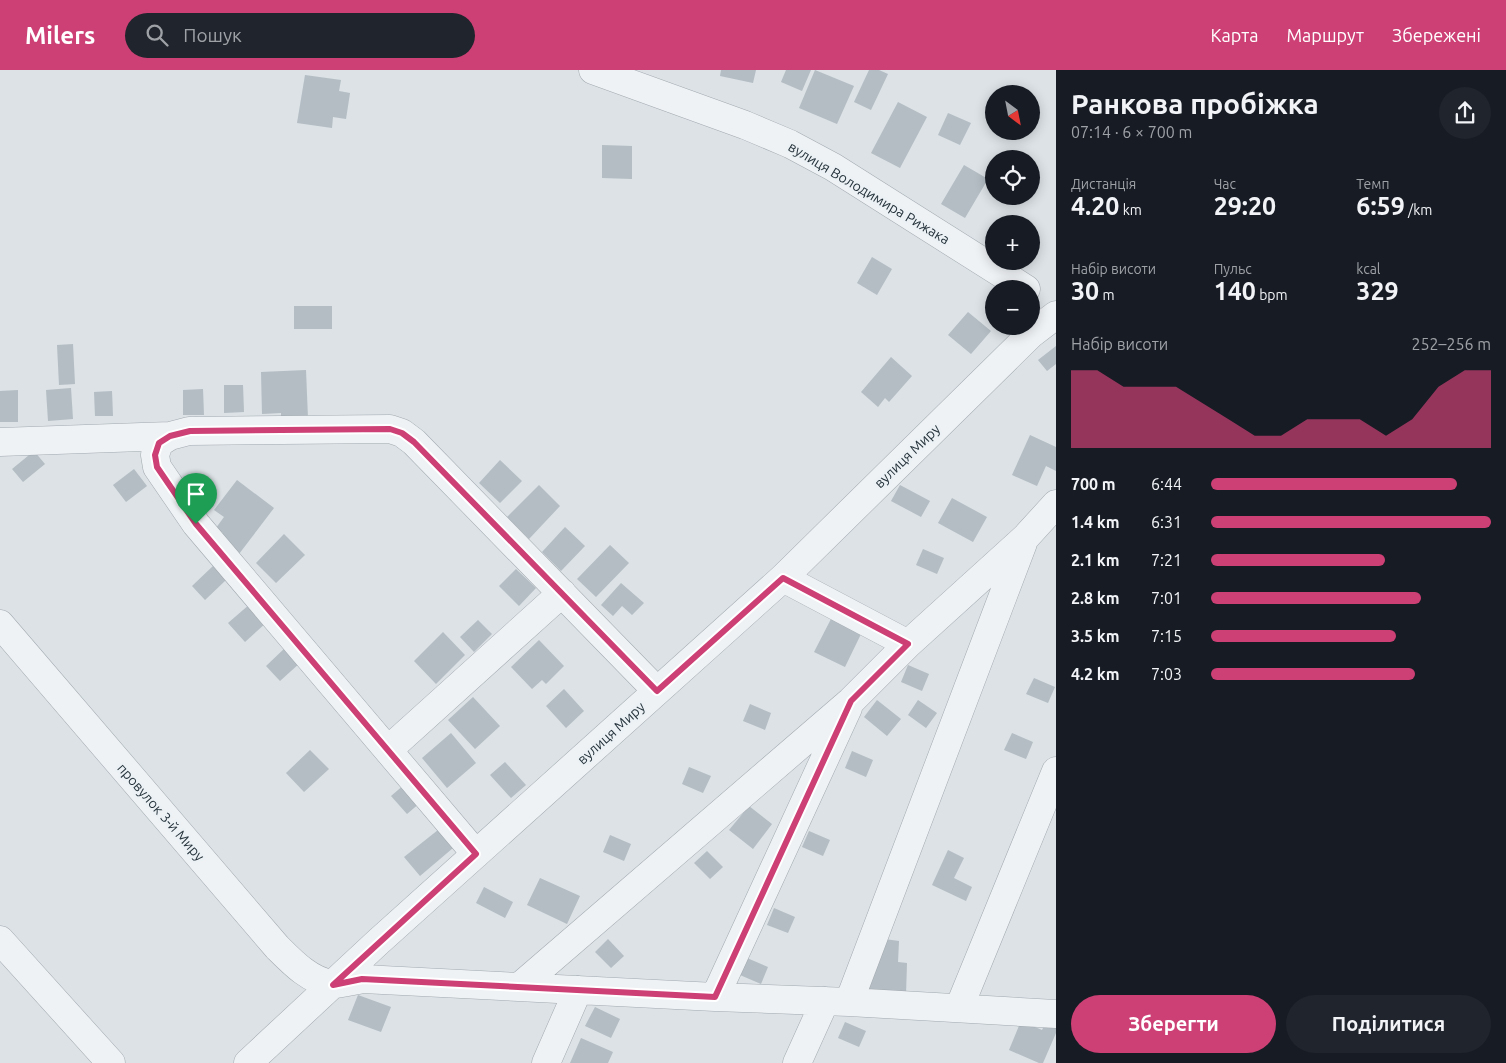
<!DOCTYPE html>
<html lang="uk">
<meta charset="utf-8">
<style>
body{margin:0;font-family:Ubuntu,sans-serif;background:#20242c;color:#f1f3f6;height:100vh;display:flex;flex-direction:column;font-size:19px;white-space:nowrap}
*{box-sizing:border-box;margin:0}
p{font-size:16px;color:#9ea1a6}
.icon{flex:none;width:28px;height:28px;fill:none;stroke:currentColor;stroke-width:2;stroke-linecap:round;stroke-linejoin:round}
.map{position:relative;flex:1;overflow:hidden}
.drawer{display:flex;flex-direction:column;background:#171b24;width:450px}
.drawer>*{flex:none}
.needle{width:32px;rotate:148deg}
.buttons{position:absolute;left:985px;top:15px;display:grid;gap:10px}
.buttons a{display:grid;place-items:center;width:55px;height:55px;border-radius:50%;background:#171b24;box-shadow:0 2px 12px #0003;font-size:25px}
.pin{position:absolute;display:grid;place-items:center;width:42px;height:42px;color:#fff;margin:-51px -21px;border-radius:50% 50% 50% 0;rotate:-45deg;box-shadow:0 0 5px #0007}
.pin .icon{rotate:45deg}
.round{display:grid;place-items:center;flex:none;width:52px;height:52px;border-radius:26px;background:#20242c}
.overview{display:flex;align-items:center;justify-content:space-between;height:85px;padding:0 15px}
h1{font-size:28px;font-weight:700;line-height:38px}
.figures{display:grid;grid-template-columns:repeat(3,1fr);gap:8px;height:85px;padding:5px 15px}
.figures div{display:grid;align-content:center}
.figures b{font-size:25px;font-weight:700}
.figures small{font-size:14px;font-weight:400}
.figures p{font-size:14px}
.chart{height:140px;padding:10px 15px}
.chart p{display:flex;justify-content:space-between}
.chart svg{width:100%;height:90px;margin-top:5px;fill:#cc4075;opacity:.7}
.button{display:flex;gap:10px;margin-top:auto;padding:10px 15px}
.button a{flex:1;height:58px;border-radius:30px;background:#cc4075;color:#fff;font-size:20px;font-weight:700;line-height:58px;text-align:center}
.button a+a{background:#20242c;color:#f1f3f6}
ul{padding:0 15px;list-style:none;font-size:16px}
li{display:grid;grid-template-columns:80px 60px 1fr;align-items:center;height:38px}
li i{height:12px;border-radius:6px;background:#cc4075}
header{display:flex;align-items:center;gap:30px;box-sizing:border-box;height:70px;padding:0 25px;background:#cc4075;color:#fff}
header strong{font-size:24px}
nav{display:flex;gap:28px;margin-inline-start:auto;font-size:18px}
.search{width:350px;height:45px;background:#20242c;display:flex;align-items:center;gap:12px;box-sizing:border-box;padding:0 18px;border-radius:28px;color:#9ea1a6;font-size:19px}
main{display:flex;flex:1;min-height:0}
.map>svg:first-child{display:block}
.building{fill:#b3bdc3}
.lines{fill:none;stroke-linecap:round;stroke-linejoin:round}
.minor-casing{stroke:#a2aab0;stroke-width:29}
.minor{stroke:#eff2f5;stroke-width:28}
.route-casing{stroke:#fff;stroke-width:10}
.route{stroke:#cc4075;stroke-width:6}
.labels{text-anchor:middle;stroke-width:5;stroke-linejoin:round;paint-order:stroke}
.street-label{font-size:14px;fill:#26333c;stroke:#ebf1f4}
</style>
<header>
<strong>Milers</strong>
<div class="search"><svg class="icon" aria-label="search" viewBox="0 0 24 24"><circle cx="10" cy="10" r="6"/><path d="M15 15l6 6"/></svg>Пошук</div>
<nav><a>Карта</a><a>Маршрут</a><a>Збережені</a></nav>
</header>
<main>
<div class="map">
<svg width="1056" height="993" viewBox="0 0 1056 993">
<rect width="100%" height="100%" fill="#dce2e6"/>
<path class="building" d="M721 0H756L753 13 720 6Z
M786 0H811L802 21 781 12Z
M815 0 854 16 837 54 799 38Z
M869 0H879L888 4 871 40 854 32Z
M305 5 341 10 339 21 350 23 346 49 333 47 332 58 297 53Z
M898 32 927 47 900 98 871 83Z
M948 43 971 53 960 75 938 65Z
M602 75 632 76V109L602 108Z
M964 95 988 109 965 148 941 134Z
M872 187 892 199 877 225 857 213Z
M294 236H332V259H294Z
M968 242 991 261 971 284 948 265Z
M73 274 75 314 59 315 57 275Z
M1056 276V294L1047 301 1038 290Z
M891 287 912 306 889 332 885 328 878 337 861 322Z
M306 300 308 349H281V343L262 344 261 302Z
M224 315H243L244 342 224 343Z
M71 318 73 349 48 351 46 320Z
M203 319 204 345H183V320Z
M18 320V352H0V321Z
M112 321 113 346H95L94 322Z
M1030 365 1056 377V401L1046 396 1037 416 1012 405Z
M34 381 45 394 23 412 12 399Z
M500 390 522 411 500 433 479 413Z
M134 399 147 416 126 432 113 415Z
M237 410 274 438 239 484 218 468 223 463 216 458 224 447 214 440Z
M539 415 560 436 529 469 507 447Z
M900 415 930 431 921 447 891 431Z
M952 428 987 447 973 472 938 453Z
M565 457 585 476 561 501 542 482Z
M284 464 305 485 276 513 256 493Z
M610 475 629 493 596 527 577 509Z
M923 479 944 488 937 504 916 495Z
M213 496 226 510 205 530 192 516Z
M516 499 536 518 519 536 499 516Z
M621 513 644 533 632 545 622 536 613 546 601 535Z
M250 534 267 552 245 572 228 553Z
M831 549 861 564 845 597 814 582Z
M478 550 492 564 474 582 460 567Z
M443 562 465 585 436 614 414 591Z
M539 570 564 596 546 614 542 610 532 619 511 597Z
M286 577 301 592 280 611 266 596Z
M908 595 929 604 922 621 901 612Z
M1034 608 1055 617 1048 633 1026 624Z
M564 619 584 641 566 658 546 636Z
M473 627 500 656 475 679 448 650Z
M877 630 901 649 887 666 864 647Z
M918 630 937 643 926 658 908 645Z
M750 634 771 643 765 660 743 651Z
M451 663 476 693 447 718 422 688Z
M1012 663 1033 672 1026 689 1004 680Z
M310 680 329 699 304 722 286 703Z
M852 681 873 690 866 707 845 698Z
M505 692 526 715 511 728 490 705Z
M689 697 711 706 703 723 682 714Z
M405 714 421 732 407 744 391 726Z
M749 736 772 754 753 779 729 760Z
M438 760 453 778 420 806 404 787Z
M809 761 830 770 823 786 802 777Z
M610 765 631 774 624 791 603 782Z
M948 780 964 788 954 808 972 817 966 831 932 815Z
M707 781 723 797 710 809 694 793Z
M540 808 580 826 567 854 527 835Z
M484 817 513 832 505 848 476 833Z
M774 838 795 847 788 863 767 855Z
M877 868 899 871 898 892 907 893 906 924 858 920Z
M608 869 624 886 611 898 595 882Z
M747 888 768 897 761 914 740 905Z
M358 925 391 937 381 962 348 950Z
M595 937 620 949 611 968 585 956Z
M1021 951 1042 960 1046 952 1056 957V963L1043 993H1039L1009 980Z
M845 952 866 961 859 977 838 968Z
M581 968 613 982 608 993H570Z"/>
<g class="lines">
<defs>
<path id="minor" d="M593 0 745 55 790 74 833 97 1026 219
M0 372 170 366
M783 508 908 574
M0 554 277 877C292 892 310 911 332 914 337 915 355 910 363 909L715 927 849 932 1056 944
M388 680 562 523
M476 784 196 454 157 397 155 385 159 373 170 366 189 361 390 359 402 363 414 372 657 621
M0 870 111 993
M519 917 851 631 908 574 1025 468 1056 434
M715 927 848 638
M849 932 1023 473
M959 938 1056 701
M248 993 378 872 783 508 1031 264 1056 245
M546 993 578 920
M797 993 825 931"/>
</defs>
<use href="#minor" class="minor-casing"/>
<use href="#minor" class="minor"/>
</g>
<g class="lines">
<defs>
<path id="route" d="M390 359 402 363 414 372 657 621 783 508 908 574 851 631 715 927 362 909 333 915 476 784 196 454 157 397 155 385 159 373 170 366 190 361Z"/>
</defs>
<use href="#route" class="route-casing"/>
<use href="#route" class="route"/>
</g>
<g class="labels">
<g class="street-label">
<text transform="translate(869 123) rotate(31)" y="5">вулиця Володимира Рижака</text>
<text transform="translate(907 386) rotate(-44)" y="5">вулиця Миру</text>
<text transform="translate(611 663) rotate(-42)" y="5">вулиця Миру</text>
<text transform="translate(161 742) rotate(49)" y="5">провулок 3-й Миру</text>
</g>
</g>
</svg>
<div class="buttons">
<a><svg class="needle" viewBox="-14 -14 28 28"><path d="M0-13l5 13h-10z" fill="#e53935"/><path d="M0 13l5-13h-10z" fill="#9ea1a6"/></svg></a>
<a><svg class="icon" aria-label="locate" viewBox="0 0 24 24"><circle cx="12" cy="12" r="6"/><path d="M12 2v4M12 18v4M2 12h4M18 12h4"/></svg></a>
<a>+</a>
<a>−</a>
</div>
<div class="pin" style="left:196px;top:454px;background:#1e9e55"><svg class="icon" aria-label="arrive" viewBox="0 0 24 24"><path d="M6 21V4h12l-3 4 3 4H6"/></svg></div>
</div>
<section class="drawer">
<div class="overview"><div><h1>Ранкова пробіжка</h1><p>07:14 · 6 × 700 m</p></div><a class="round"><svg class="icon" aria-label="share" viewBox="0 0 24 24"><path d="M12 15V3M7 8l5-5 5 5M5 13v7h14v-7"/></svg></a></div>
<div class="figures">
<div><p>Дистанція</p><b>4.20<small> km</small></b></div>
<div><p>Час</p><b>29:20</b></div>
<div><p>Темп</p><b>6:59<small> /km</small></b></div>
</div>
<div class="figures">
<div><p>Набір висоти</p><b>30<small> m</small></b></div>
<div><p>Пульс</p><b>140<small> bpm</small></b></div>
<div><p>kcal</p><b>329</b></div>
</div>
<div class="chart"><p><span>Набір висоти</span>252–256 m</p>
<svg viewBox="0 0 160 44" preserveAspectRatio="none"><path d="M0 44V6L10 6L20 14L30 14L40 14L50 22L60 30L70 38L80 38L90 30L100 30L110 30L120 38L130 30L140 14L150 6L160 6V44z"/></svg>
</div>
<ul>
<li><b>700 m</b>6:44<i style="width:88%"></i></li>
<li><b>1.4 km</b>6:31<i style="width:100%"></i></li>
<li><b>2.1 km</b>7:21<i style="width:62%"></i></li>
<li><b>2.8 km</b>7:01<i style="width:75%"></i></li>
<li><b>3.5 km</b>7:15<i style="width:66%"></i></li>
<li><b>4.2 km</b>7:03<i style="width:73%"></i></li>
</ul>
<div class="button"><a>Зберегти</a><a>Поділитися</a></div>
</section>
</main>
